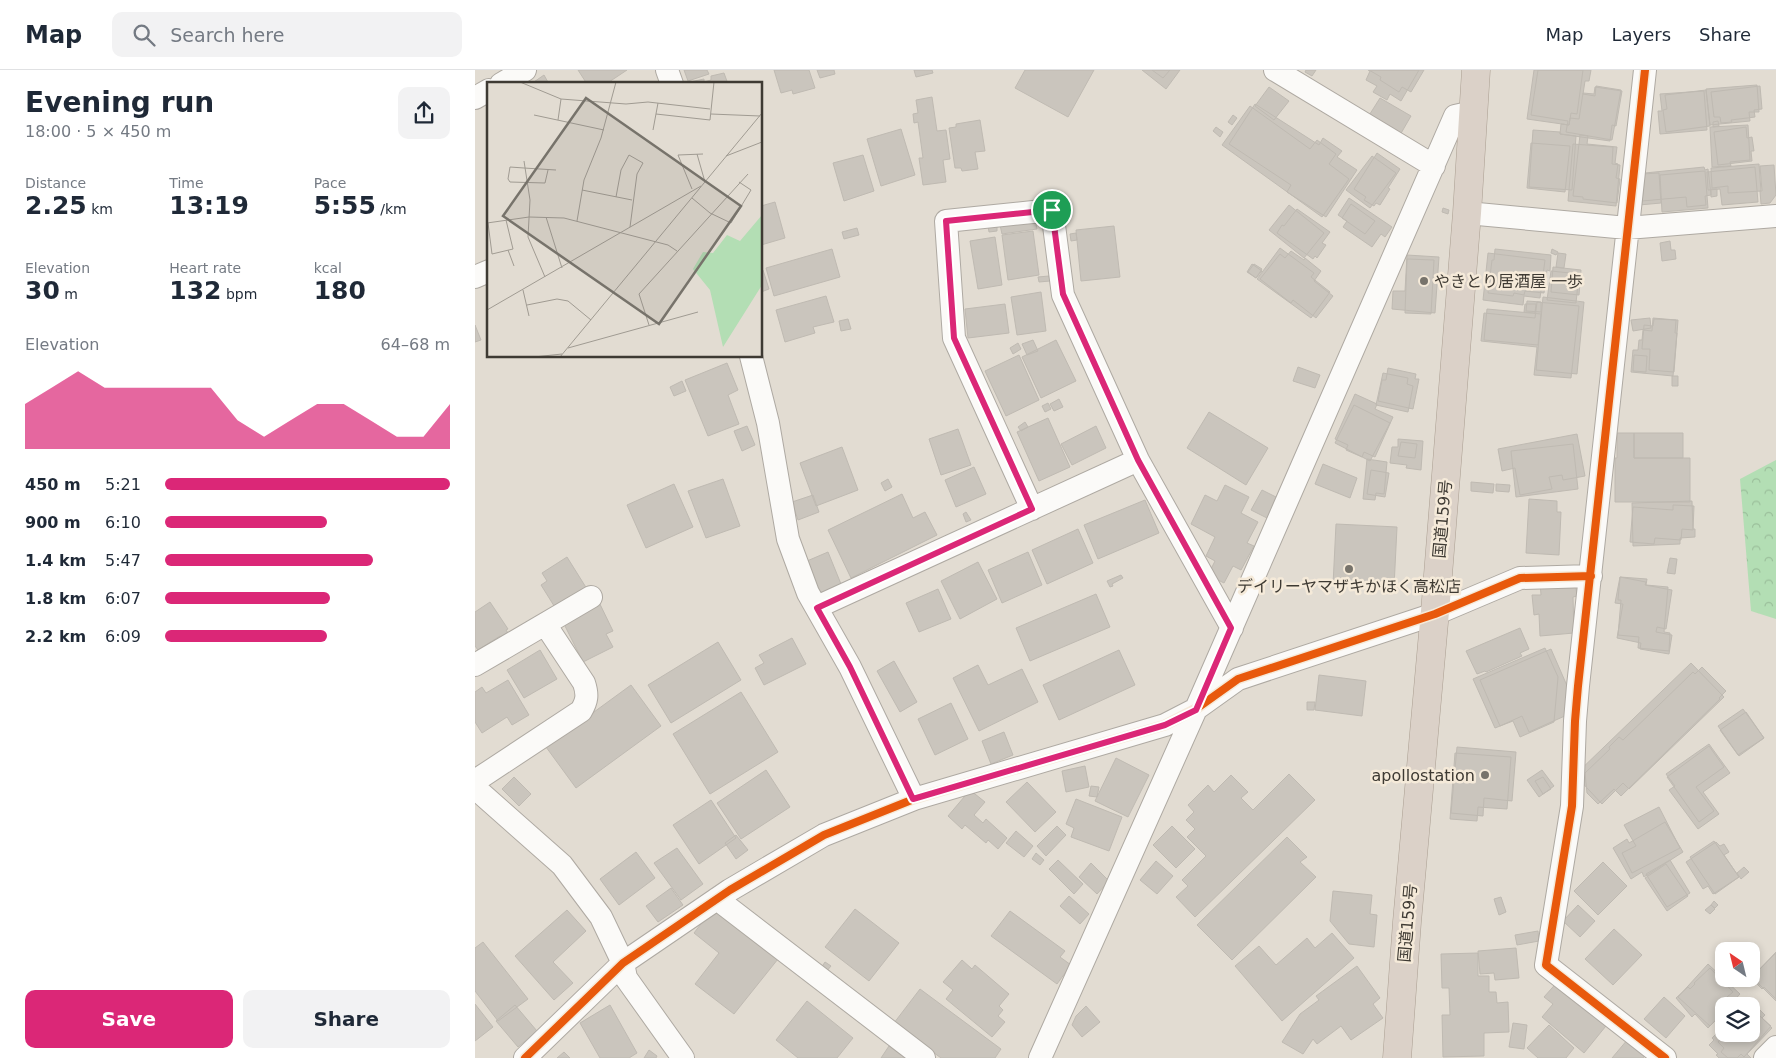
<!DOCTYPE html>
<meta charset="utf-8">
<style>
body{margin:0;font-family:"DejaVu Sans","Noto Sans JP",sans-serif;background:#f2f2f3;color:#1f2937;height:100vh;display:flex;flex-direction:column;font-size:19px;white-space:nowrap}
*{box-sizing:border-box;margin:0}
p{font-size:16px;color:#747a83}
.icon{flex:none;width:28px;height:28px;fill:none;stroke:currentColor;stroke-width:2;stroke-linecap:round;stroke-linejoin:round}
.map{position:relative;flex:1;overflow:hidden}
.panel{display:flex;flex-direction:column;background:#fff;width:475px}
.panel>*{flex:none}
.needle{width:32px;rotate:325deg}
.fabs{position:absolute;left:1240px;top:872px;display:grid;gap:10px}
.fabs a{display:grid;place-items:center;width:45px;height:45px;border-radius:10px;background:#fff;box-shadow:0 2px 8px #0003;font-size:25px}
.pin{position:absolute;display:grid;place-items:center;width:42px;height:42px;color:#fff;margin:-21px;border:2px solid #fff;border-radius:50%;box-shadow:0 1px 5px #0007}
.round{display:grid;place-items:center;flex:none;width:52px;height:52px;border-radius:10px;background:#f2f2f3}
.summary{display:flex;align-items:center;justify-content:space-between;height:85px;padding:0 25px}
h1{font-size:28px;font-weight:600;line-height:38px}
.stats{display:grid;grid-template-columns:repeat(3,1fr);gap:8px;height:85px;padding:5px 25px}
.stats div{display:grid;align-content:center}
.stats b{font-size:25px;font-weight:600}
.stats small{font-size:14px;font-weight:400}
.stats p{font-size:14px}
.chart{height:140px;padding:10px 25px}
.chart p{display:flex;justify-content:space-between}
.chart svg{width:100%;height:90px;margin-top:5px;fill:#db2777;opacity:.7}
.cta{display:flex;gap:10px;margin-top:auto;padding:10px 25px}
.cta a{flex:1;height:58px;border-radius:10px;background:#db2777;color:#fff;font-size:20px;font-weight:600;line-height:58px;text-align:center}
.cta a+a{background:#f2f2f3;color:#1f2937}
ul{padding:0 25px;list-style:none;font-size:16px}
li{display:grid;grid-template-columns:80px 60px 1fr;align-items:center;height:38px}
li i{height:12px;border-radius:6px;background:#db2777}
header{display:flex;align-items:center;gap:30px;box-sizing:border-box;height:70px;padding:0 25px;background:#fff;border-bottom:1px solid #e0e1e3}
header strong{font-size:24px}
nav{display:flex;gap:28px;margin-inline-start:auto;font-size:18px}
.search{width:350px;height:45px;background:#f2f2f3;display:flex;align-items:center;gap:12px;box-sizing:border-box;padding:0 18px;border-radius:10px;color:#747a83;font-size:19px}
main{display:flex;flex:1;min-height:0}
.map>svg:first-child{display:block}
.forest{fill:url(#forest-crowns)}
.building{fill:#cac5bd;stroke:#bfbab2}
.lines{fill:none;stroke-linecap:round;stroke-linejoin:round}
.street-casing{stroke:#aea9a2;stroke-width:24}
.highway-casing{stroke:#aa9e91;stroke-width:29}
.street{stroke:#fbfaf8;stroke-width:22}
.highway{stroke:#dbd1c8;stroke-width:28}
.cycleway-casing{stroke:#f5ead9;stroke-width:11}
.cycleway{stroke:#e8590c;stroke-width:8}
.route-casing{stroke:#fff;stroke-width:10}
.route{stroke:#db2777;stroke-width:6}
.poi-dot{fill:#77736b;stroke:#f5ead9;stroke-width:2}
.labels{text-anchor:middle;stroke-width:5;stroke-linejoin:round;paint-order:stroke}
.poi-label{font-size:16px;fill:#3e3a33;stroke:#f5ead9;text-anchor:start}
.street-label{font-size:16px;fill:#3e3a33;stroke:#f5ead9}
.inset-road{fill:none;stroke:#a09b92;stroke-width:1}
.view{fill:#77736b;fill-opacity:0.15;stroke:#77736b;stroke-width:2.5}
.inset-edge{fill:none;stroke:#3e3a33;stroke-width:2.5}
</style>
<header>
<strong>Map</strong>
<div class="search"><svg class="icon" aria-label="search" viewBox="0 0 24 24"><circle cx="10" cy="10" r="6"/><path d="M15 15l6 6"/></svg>Search here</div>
<nav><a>Map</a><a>Layers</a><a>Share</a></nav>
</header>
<main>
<section class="panel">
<div class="summary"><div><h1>Evening run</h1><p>18:00 · 5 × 450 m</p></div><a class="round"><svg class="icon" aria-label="share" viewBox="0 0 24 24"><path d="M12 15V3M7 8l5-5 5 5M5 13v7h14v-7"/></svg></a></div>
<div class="stats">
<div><p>Distance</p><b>2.25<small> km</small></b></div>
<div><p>Time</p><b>13:19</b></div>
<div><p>Pace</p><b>5:55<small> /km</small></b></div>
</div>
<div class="stats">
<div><p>Elevation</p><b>30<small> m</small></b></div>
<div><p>Heart rate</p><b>132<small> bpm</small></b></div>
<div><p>kcal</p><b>180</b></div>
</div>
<div class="chart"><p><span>Elevation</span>64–68 m</p>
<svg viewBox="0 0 160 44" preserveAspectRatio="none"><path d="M0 44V22L10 14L20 6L30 14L40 14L50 14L60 14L70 14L80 30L90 38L100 30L110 22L120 22L130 30L140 38L150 38L160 22V44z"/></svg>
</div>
<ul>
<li><b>450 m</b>5:21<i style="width:100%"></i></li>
<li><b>900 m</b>6:10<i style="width:57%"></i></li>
<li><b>1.4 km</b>5:47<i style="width:73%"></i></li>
<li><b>1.8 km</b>6:07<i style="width:58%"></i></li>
<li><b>2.2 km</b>6:09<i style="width:57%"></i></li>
</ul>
<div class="cta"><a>Save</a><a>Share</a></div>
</section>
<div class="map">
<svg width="1301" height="988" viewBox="0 0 1301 988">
<defs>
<pattern id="forest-crowns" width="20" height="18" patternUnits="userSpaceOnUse" patternTransform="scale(1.25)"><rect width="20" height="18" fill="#b3deb4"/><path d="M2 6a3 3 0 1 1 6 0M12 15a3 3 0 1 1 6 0" fill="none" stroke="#9bbf9b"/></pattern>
</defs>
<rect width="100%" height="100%" fill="#e2dcd2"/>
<path class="forest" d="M1301 390V549L1276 541 1265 409Z"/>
<path class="building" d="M103 0H152L131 14H112Z
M209 0H232L234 4 213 11Z
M299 0H334L340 18 318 24 317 20 306 23Z
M342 0H359L360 4 345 8Z
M439 0H457L458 3 441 7Z
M550 0H619L593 47 540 18Z
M667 0H705L691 19Z
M677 0H695L688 8Z
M831 0H841L837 6 830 2Z
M893 0H944L926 31 915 24 912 30 898 22 902 16 891 10 895 1Z
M894 0H949L936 22 927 17 924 22 905 10 906 7Z
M1059 0H1108L1102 44 1096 43 1094 55 1052 49Z
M1063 0H1116L1114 11H1110L1108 24 1120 26 1121 16 1146 20 1137 70 1091 62 1093 51 1056 45Z
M249 3 253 14H216L215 12 229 9V12L236 10V6Z
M69 5 74 14H56Z
M1282 15 1284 42H1274L1275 51 1235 55 1231 19Z
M1285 16 1287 39 1279 40 1280 47 1256 50 1257 52 1246 53 1245 47H1239L1236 22Z
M794 17 814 31 799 50 780 36Z
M1120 17 1147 21 1141 56 1137 55 1135 71 1085 64 1086 54 1094 55 1095 48 1104 49 1108 23 1119 24Z
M1231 20 1235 56 1191 62 1188 40 1192 39 1190 25Z
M1229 21 1232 60 1185 64 1183 41H1187L1185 24Z
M457 27 462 61 471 60 475 89 468 90 471 112 448 115 444 88H448L443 52 439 53 438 44 443 43 441 30Z
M905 28 936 46 925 65 893 47Z
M780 34 844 75 848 68 867 81 862 87 882 100 851 147 812 122 816 115 754 74Z
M775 36 835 79 842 70 861 84 854 94 874 109 847 147 747 75Z
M758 45 762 48 757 55 753 52Z
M505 50 510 81 500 82 503 99 487 101 486 98H480L474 58 481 57V54Z
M1243 51 1244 56 1238 57V52Z
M1273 55 1275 90 1255 92 1256 96 1237 97 1235 57Z
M741 57 748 62 745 67 738 61Z
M1271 57 1272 68 1277 67 1279 81H1276L1277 91 1243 95 1239 62Z
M426 59 440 105 406 116 392 69Z
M1058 60 1085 62V64L1101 66 1097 120 1054 117Z
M1105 65 1113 66 1112 74 1142 77 1140 93 1143 94 1141 108 1145 109 1142 133 1108 129V127L1098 126Z
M1056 73 1095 76 1090 122 1052 118Z
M1098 74 1138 77 1137 94 1145 95 1141 136 1093 131Z
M902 83 925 99 913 118 915 119 905 135 901 133 899 136 889 130 891 127 879 119Z
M388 85 399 121 369 131 358 93Z
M897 86 921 103 895 138 871 120Z
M1284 94 1286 121 1253 123V116L1237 118 1236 98Z
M1299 95 1301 125 1295 133 1286 134 1285 121H1287L1285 96Z
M1229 97 1230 100 1233 99 1236 125 1230 126 1231 135 1212 137 1211 127 1167 131 1170 103Z
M1280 97 1283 132 1247 135 1245 119 1233 120 1232 102Z
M1230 101 1233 138 1187 142 1185 105Z
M1184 103 1186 133 1164 135 1167 104Z
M1236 119H1242V126L1236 127Z
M874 128 917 157 910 167 906 164 897 177 868 157 872 151 863 145Z
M300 132 310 168 286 175V136Z
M876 134 900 151 890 164 867 148Z
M814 135 849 163 829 188 794 160Z
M968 138 974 140 973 144 967 142Z
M822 139 855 162 847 173 851 175 842 188 840 186 838 189 802 163 807 155 809 156Z
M560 149 562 159 527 164 525 155Z
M522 155V161L514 162 513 156Z
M639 156 645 207 606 211 601 160Z
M382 158 384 165 369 169 367 162Z
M558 161 564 205 533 210 527 165Z
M601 163 602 170 596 171 595 164Z
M520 167 527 215 503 219 495 171Z
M1195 171 1196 180H1200L1201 189 1187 191 1185 173Z
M805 178 839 203 836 207 855 222 836 248 782 209Z
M357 179 365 207 299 226 291 198Z
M1020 179 1076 185 1075 201 1072 200 1069 223 1050 221 1049 225 1039 223 1038 226 1013 223 1017 190H1019Z
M1077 179 1083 182 1081 185 1076 183Z
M816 181 829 190 830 188 846 201 839 211 858 226 841 248 818 230 816 233 785 209 805 184 810 188Z
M1013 183 1070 190 1065 228 1049 226 1048 235 1008 230Z
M1083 183 1091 184 1089 198 1081 197Z
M932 185 964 187 960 243 917 239 918 221H930Z
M932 189 959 190 956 244 930 243Z
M777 194 787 201 781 208 772 202Z
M779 194 787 199 781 208 773 202Z
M1078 197 1106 200 1104 225 1076 222Z
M288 200 294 219 286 222V201Z
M1076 201 1104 204 1101 233 1072 230Z
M574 206 575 211 564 212 563 207Z
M566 222 571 261 542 265 536 227Z
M351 226 359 252 338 257 340 263 310 272 301 240Z
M1068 227 1109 232 1102 304 1061 300Z
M1052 231 1066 232V242L1051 241Z
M1062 232 1104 236 1096 308 1059 305 1062 277 1006 271 1009 243 1060 248Z
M530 234 534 263 493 268 490 239Z
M1050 234H1061L1060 243 1049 242Z
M1012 239 1066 244 1063 275 1009 270Z
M1175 248 1176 258 1158 261 1156 250Z
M1178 248 1201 250 1200 263H1202L1198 306 1156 302 1158 280H1163L1164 270H1167L1168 260 1177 261Z
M373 249 376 259 366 261 364 251Z
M1179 249 1203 250 1199 302 1174 300 1175 279H1167L1169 255 1178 256Z
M0 255 6 270 0 272Z
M558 270 563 281 552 285 547 274Z
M581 270 601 311 566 328 547 287Z
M543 273 546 279 538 284 535 278Z
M544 285 564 330 531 346 510 301Z
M1159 285 1172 286 1171 302 1158 301Z
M252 293 263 320 253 325 264 354 233 366 210 310Z
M823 297 845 305 840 318 818 311Z
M913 298 941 304 940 309H944L938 339 903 331 907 310H911Z
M908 303 933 308 932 314 938 316 933 342 901 335Z
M1197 306H1203V316H1197Z
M207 311 211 321 199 326 195 317Z
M880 324 902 334 900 339 918 347 900 387 889 382 887 387 871 380 873 375 860 369Z
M584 329 588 337 579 341 575 334Z
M573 333 576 339 570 342 567 336Z
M879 335 915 353 895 391 860 373Z
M734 342 793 378 771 415 712 378Z
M573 348 595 397 564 411 542 362Z
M550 352 553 357 546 361 543 357Z
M272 356 280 375 267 381 259 361Z
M621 356 631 378 597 395 586 374Z
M483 359 496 395 466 405 454 369Z
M1142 363H1159V388H1215V432H1140V388H1142Z
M1159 363H1208V388H1159Z
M1102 364 1110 406 1088 410 1087 405 1074 407 1077 419 1045 425 1040 398 1027 401 1023 379Z
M923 369 948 371 946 400 931 398 932 395 915 393 917 377H923Z
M926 372 942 374 940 388 923 386Z
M1098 374 1103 419 1041 427 1036 381Z
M367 377 383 420 341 436 325 393Z
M892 389 912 392 909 424 901 423 900 430 888 429Z
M848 394 882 408 875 428 840 414Z
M499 397 511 424 481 437 470 410Z
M896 400 914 403 910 427 892 424Z
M248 409 265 456 231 468 213 421Z
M413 409 417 417 410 421 406 413Z
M996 412 1019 414 1018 423 996 421Z
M199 414 218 457 171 478 152 435Z
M1021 414 1035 415 1034 422 1021 421Z
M750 415 774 427 766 443 783 452 772 473 779 476 766 500 758 496 749 513 733 505 740 491 731 486 740 467 716 454 730 425 742 431Z
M787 420 807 430 796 450 776 440Z
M427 424 438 448 450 442 462 465 376 508 353 460Z
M338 425 344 442 323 450 317 432Z
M1054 429 1082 431V442H1086L1084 485 1051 483Z
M670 430 684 463 623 489 609 455Z
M1217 431 1218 459H1220V467L1205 468V474L1158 476 1157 433Z
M1198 435 1219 436 1218 460 1207 459 1206 470 1180 468 1179 474 1155 472 1158 437 1198 440Z
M491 442 496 450 491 452 488 444Z
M861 454 922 457 919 517 858 515Z
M603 459 618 493 572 514 557 480Z
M353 482 366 514 345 523 332 491Z
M553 482 567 515 527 533 513 500Z
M92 487 112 519 81 539 66 515 72 511 67 503Z
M1195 488 1202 489 1200 504 1192 503Z
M503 492 522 529 485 549 466 511Z
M646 505 648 508 637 514 638 516 635 517 632 511Z
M1145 507 1172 509 1171 515 1193 517 1189 562 1195 563 1194 581 1163 578 1164 567 1143 565 1146 530H1143Z
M1145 507 1171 512 1170 515 1197 520 1191 559 1182 557 1181 562 1197 565 1194 584 1165 579 1166 573 1142 568 1148 534 1140 533Z
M1100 510 1102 526 1098 527 1099 563 1065 566 1064 544 1059 545 1057 525H1066L1065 512Z
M463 519 476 549 444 562 431 533Z
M621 524 635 557 555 591 541 558Z
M121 526 138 561 131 564 138 577 108 592 84 544Z
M15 532 33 559 31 560 33 563 26 567 25 566 3 580 0 576V542Z
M1045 558 1054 579 1045 583 1047 586 1011 602 1010 601 1002 604 991 581Z
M317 568 331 594 289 615 280 598 289 593 284 585Z
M243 572 266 610 196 653 173 615Z
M1070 578 1083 607 1079 652 1045 667 1038 651 1020 658 998 609Z
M1076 579 1093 618 1092 645 1054 662 1047 646 1025 656 1005 610Z
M65 580 82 609 49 628 32 600Z
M644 580 660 615 584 650 568 615Z
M419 591 442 632 425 642 402 601Z
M1216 593 1249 627 1154 719 1148 713 1127 734 1100 705Z
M503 595 513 615 547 599 563 632 504 661 478 608Z
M1227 597 1251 621 1244 628 1245 629 1146 726 1139 719 1123 734 1112 723 1110 703 1135 679 1134 677 1144 667 1148 670 1218 602 1220 604Z
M844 605 891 611 887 646 840 640Z
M33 610 54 645 37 655 32 647 7 663 0 652V622L7 617 11 623Z
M156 615 186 656 101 718 71 677Z
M266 622 303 682 235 724 198 664Z
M832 632H840L839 640H832Z
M476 633 493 669 460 685 443 649Z
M1268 639 1289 668 1264 686 1243 656Z
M1271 642 1289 668 1263 685 1245 660Z
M529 662 538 685 516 694 507 671Z
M1234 674 1255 703 1228 722 1244 744 1223 759 1194 720 1200 716 1191 704Z
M1234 676 1249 697 1221 717 1239 741 1224 752 1192 707Z
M982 677 1041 682 1037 731 1009 728 1008 746 976 743Z
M980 683 1036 687 1032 739 1003 737 1002 751 975 749Z
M641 688 674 705 653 747 620 731Z
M610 696 614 717 591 722 587 701Z
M291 700 315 737 266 769 242 733Z
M1067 700 1079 716 1064 727 1052 710Z
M814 704 840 730 720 847 701 827 713 816 707 810 731 786 712 767 720 759 711 750 719 742 713 735 733 715 739 722 756 705 773 722 766 728 778 740Z
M39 707 56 724 44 736 27 719Z
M1068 707 1076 719 1068 724 1060 711Z
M552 712 581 742 560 762 531 732Z
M616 716 624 717 622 727 614 726Z
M495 720 510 732 499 745 508 753 511 749 532 768 523 779 513 770 511 773 490 755 487 759 473 746Z
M601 729 647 747 634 781 596 767 599 758 591 754Z
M236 730 261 768 224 794 198 755Z
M1184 737 1205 778 1157 803 1147 783 1161 776 1149 755Z
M1190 752 1208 782 1169 807 1167 802 1156 809 1138 778 1152 769 1154 773Z
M582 756 591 765 571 786 562 776Z
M697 756 720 779 701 798 678 775Z
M541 761 558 776 549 787 531 773Z
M261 765 273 780 261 789 250 773Z
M812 767 832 787 825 792 841 807 757 890 722 855Z
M1239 771 1264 807 1240 824 1215 787Z
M1241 772 1245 776 1249 774 1254 782 1249 785 1264 807 1238 824 1233 816 1228 819 1211 792Z
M202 778 228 814 206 830 179 793Z
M161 782 180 808 144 835 125 809Z
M561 783 569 790 565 795 557 789Z
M583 790 608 814 599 824 574 799Z
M1195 790 1215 823 1192 837 1171 804Z
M681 791 698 806 682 824 665 810Z
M1128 792 1152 816 1123 845 1099 821Z
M616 793 634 811 622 824 604 807Z
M1191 794 1213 826 1192 841 1170 808Z
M1269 797 1274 802 1266 809 1262 803Z
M196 818 208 835 183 852 171 836Z
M858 821 897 825 895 844 902 845 899 877 874 874 855 851Z
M594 826 614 844 605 854 585 836Z
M1026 827 1031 842 1024 845 1019 829Z
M1239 831 1243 835 1240 838 1236 835Z
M242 833 307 884 259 944 220 914 244 883 219 863Z
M1103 835 1120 851 1105 867 1088 851Z
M1236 835 1240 839 1235 844 1230 840Z
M380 839 424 873 394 911 350 877Z
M92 840 111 861 78 892 98 913 79 930 40 886Z
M535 841 590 881 585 887 596 895 582 914 516 866Z
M1139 859 1167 885 1138 915 1110 889Z
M1063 861 1064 871 1042 875 1040 865Z
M857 863 879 888 807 951 760 896 784 876 801 895 832 868 840 878Z
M8 872 53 929 23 951 0 921V878Z
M1041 878 1044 908 1020 910 1019 903 1005 904 1003 881Z
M1301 882V931L1277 907Z
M1003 883V906H1014V922H1021L1022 933 1033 932 1034 962 1009 963V986L968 987 967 945H975L974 918H967L966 884Z
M1301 883V929L1289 917 1287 919 1276 908Z
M487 890 497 899 500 895 534 924 524 936 528 940 523 946 530 952 517 967 471 929 478 920 468 912Z
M350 892 356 896 351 902 346 898Z
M1233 894 1265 924 1254 936H1249V941L1235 956 1203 927Z
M882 896 905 928 898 934 908 948 876 970 866 956 842 974 838 969 828 984 807 972 825 944 844 930 841 926Z
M1235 898 1258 922 1252 927 1258 933 1255 936H1249V942L1233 958 1220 944 1217 947 1201 928 1213 917 1215 919 1220 914 1219 913Z
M1085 909 1135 951 1109 983 1067 947 1078 934 1069 927Z
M445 919 526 979 520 988H466L419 953Z
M1189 927 1210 946 1191 968 1169 949Z
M332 931 378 968 362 988H323L301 970Z
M0 934 18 957 0 971Z
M40 935 62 961 43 977 21 951Z
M135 935 162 983 154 988H125L105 953Z
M611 936 625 952 607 967 597 955 601 946Z
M1276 937 1279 940 1282 937 1290 945 1287 948 1297 958 1272 984 1276 988H1244L1241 985 1243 984 1234 975 1239 970 1237 968 1249 956V964H1276Z
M1276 938 1296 956 1269 987 1266 984 1262 988H1253L1246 982 1249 978 1243 972 1250 964H1276Z
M1038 953 1052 955 1049 979 1034 977Z
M1074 955 1099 978 1091 988H1063L1052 978Z
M1153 969 1171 984 1168 988H1137Z
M414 976 430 988H406Z
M174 980 182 986 181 988H169Z
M89 982 95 988H82Z"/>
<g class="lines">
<defs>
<path id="street" d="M192 0 197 14
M800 0 959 96
M1170 0 1103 616 1100 651 1097 736 1071 895 1190 988
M26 14 50 0
M0 28 14 20
M992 143 1152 158 1301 146
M0 207 14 201
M276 286 293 353 313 469 333 523 375 597 439 729
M557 439 479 268 471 151 577 140 588 225 663 390 757 558
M342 537 663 390
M0 595 116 527
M0 711 106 641C112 631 113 625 109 613L70 554
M0 718 87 795 126 847 148 893 151 908 208 988
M242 829 449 988
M50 988 148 893 255 820 349 765 439 729 690 655 721 639 763 609 960 544 1045 508 1116 506
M565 988 721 639 980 46 998 42
M1290 988 1301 977"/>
<path id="highway" d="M922 988 932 852 961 530 992 143 1001 0"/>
</defs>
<use href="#street" class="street-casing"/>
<use href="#highway" class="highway-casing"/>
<use href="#street" class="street"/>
<use href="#highway" class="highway"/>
<defs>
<path id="cycleway" d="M1170 0 1103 616 1100 651 1097 736 1071 895 1190 988
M50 988 148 893 255 820 349 765 439 729 690 655 721 639 763 609 960 544 1045 508 1116 506"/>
</defs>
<use href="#cycleway" class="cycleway-casing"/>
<use href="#cycleway" class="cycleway"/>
</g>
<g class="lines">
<defs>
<path id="route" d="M577 140 588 224 663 390 756 558 721 640 690 655 438 729 375 597 342 538 557 439 479 268 471 151Z"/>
</defs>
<use href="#route" class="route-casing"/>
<use href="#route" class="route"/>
</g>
<g class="poi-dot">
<circle cx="949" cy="211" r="5"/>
<circle cx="874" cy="499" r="5"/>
<circle cx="1010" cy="705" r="5"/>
</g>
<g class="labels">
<g class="poi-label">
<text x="959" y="217">やきとり居酒屋 一歩</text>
<text x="874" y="522" text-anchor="middle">デイリーヤマザキかほく高松店</text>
<text x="1000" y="711" text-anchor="end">apollostation</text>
</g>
<g class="street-label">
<text transform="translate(967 449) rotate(-85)" y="6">国道159号</text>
<text transform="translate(932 853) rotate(-85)" y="6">国道159号</text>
</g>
</g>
<g transform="translate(12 12)">
<rect width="275" height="275" fill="#e2dcd2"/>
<path d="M275 133V203L236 265 223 208 206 187 216 170 226 171 240 153 253 159Z" fill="#b3deb4"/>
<path class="inset-road" d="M33 0 74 17 139 22 161 20 223 27M169 32 223 38 227 0M224 32 273 34M47 33 117 48M71 38 74 17M166 48 171 21M210 72 218 100M239 74 275 60M37 79 43 118 41 155 58 195M61 88 58 101 23 100 21 97 23 85 37 86 69 88M205 107 191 73 216 72M95 108 145 118M129 115 134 88 142 73 156 81 150 92 143 145M205 116 223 131 244 141 264 108 252 100M59 135 75 186M90 139 97 98 114 56 129 0M0 141 42 135 77 136 181 163 190 169M1 141 5 172 26 167 19 138M21 168 27 184M36 208 42 234M40 223 70 217 81 219 104 238M0 228 214 104M162 243 152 212 261 92M81 266 211 230M47 275 75 272M73 275 275 31"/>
<path class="view" d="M99 16 254 124 172 242 16 134Z"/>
<rect width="275" height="275" class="inset-edge"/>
</g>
</svg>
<div class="fabs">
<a><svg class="needle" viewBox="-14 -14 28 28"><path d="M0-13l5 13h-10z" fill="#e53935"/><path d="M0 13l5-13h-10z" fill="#747a83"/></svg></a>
<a><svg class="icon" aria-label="layers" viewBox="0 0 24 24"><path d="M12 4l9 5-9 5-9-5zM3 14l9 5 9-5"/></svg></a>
</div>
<div class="pin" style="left:577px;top:140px;background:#1e9e55"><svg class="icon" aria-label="arrive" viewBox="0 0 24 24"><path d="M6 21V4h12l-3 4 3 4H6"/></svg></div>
</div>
</main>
